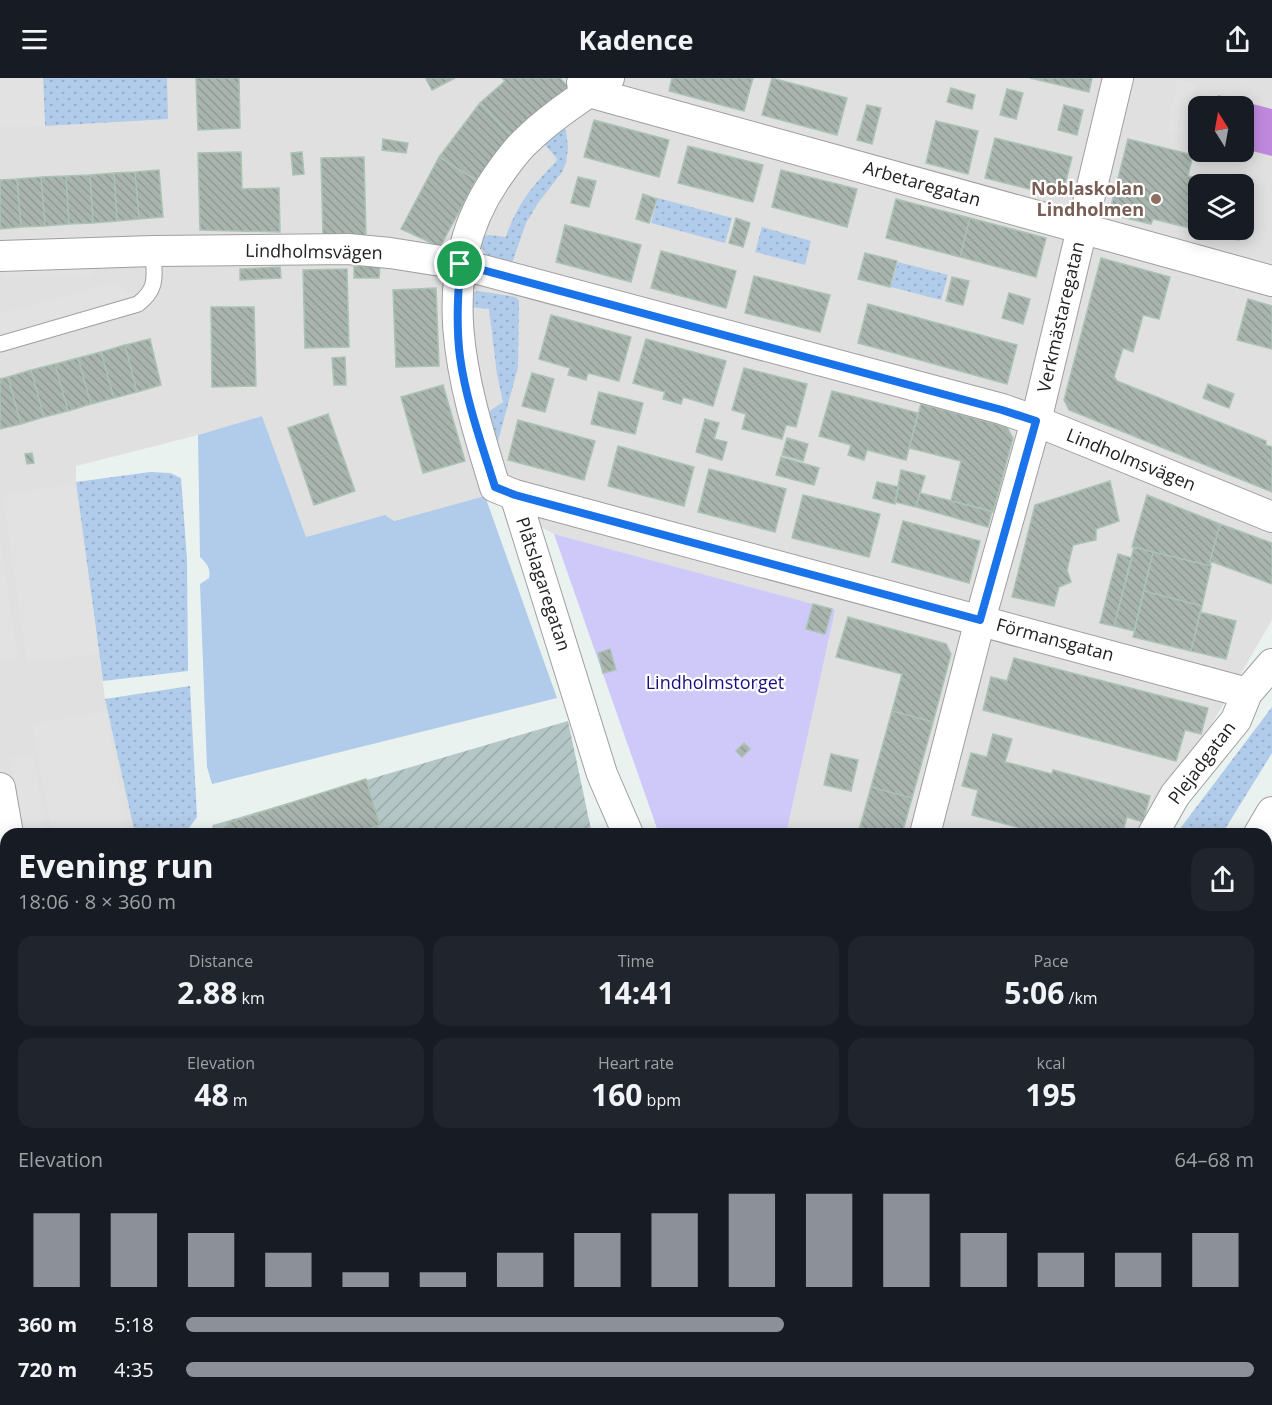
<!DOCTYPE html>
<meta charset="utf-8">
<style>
body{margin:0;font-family:"Open Sans",sans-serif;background:#20242c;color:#f1f3f6;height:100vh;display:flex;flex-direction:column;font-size:22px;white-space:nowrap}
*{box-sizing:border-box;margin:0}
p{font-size:20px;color:#9ea1a6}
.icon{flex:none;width:33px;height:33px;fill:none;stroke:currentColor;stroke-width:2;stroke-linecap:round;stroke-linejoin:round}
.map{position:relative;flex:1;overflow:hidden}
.drawer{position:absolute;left:0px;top:750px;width:1272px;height:578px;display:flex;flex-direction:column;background:#171b24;border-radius:18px 18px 0 0;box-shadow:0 3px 15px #0003}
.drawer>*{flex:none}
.needle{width:39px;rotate:349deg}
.fabs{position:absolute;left:1188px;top:18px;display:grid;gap:12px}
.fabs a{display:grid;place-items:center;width:66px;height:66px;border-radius:12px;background:#171b24;box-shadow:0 3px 15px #0003;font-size:30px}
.pin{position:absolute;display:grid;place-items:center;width:51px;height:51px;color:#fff;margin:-26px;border:3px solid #fff;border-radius:50%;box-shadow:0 2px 6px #0007}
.round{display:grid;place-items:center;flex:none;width:63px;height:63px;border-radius:18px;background:#20242c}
.overview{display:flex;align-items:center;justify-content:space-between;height:102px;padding:0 18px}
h1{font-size:33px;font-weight:700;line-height:45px}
.stats{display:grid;grid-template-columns:repeat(3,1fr);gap:9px;height:102px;padding:6px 18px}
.stats div{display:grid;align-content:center;border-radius:15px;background:#20242c;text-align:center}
.stats b{font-size:30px;font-weight:700}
.stats small{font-size:16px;font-weight:400}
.stats p{font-size:16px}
.chart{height:168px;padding:12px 18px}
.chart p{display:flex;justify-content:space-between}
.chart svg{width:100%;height:108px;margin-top:6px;stroke:#8c9099;stroke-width:6}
ul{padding:0 18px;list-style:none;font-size:20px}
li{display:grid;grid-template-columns:96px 72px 1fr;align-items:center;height:45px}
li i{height:15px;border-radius:8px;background:#8c9099}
header{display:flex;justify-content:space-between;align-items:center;height:78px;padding:0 18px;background:#171b24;font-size:27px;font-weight:700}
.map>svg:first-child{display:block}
.residential{fill:#dfe0df;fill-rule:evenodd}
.industrial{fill:url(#industrial-grid)}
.construction{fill:url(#construction-furrows)}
.grass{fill:url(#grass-dots)}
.park{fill:#cec9f9}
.garden{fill:#b1cbea}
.pitch{fill:#c089de}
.parking{fill:#e2e2e2}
.water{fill:url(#water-rules)}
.building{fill:url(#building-back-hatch);stroke:#abc3b7;stroke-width:1.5}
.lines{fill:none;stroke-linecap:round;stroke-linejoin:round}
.service-casing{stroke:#9f9f9f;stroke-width:17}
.minor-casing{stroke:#9f9f9f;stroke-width:32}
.service{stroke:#fff;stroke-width:15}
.minor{stroke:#fff;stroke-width:30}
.route-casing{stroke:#fff;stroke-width:12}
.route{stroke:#1a73e8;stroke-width:8}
.education-dot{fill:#8d6e63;stroke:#fff;stroke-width:2}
.labels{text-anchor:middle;stroke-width:4.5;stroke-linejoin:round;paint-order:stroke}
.street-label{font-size:18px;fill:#222;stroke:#fff}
.education-label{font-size:18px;font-weight:bold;fill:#785e54;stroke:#fff;text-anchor:end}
.park-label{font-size:18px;fill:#1c0e81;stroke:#fff}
</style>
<header><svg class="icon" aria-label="menu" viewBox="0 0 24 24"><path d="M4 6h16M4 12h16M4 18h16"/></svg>Kadence<svg class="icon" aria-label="share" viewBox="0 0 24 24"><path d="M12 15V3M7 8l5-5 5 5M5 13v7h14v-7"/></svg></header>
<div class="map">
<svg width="1272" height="1327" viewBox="0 0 1272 1327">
<defs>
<pattern id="industrial-grid" width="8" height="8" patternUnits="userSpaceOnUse" patternTransform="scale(1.5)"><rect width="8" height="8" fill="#e7eadb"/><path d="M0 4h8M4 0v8" fill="none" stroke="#c6c8bc"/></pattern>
<pattern id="construction-furrows" width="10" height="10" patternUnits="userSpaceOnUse" patternTransform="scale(1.5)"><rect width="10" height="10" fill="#b4c6c6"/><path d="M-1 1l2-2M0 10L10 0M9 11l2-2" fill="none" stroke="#9aaaaa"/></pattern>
<pattern id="grass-dots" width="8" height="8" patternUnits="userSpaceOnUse" patternTransform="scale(1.5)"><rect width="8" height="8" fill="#b1cbea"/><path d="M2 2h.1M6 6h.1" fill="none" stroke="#98aec8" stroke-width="1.8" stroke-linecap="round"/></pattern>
<pattern id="water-rules" width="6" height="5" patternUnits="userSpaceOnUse" patternTransform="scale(1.5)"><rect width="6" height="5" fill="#deabd1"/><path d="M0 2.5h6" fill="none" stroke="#be93b3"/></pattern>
<pattern id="building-back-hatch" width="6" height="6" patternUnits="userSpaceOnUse" patternTransform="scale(1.5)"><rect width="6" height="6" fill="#a8b4ad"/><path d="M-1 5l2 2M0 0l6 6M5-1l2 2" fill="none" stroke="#909a95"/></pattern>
</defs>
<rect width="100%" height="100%" fill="#e9f2ef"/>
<path class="residential" d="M0 0H1272V542L1148 756H786L834 532 554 456 485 418 393 443 384 437 306 459 262 338 198 357 76 388V404L105 621 135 756H6V896L0 898ZM1198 28H1244V74H1198ZM1198 106H1244V152H1198Z
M122 1322H535L534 1327H119Z"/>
<path class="industrial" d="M1272 809V900L1266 876V811Z"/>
<path class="construction" d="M568 643 592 756H210L213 747Z"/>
<path class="grass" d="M43 0H167L168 41 45 48Z
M562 48 566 52 568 70 566 85 562 94 538 125 526 145 511 188 489 181 481 167 482 158 490 157 506 159C515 129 534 105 556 84L557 81 543 64Z
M658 120 732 140 725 165 651 145Z
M762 149 811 163 805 187 755 174Z
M898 184 948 197 941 222 891 209Z
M478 213 516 219 519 223 518 289 497 367 488 338 491 332 503 324 497 296 489 231 471 229 472 215Z
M150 394 170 395 181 400 187 481 188 593 103 603 76 404Z
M190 608 197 739 189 750 160 756H135L105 621Z
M1272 629V675L1222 756H1176Z
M1178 1322H1235L1228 1327H1185Z"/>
<path class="park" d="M554 456 835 532 786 756H659Z"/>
<path class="garden" d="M262 338 306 459 385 437 394 443 485 418 557 620 212 706 207 689 200 506 209 500C211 490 207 486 200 479L198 357Z"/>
<path class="pitch" d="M1218 17 1272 31V78L1244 71V28H1215Z"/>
<path class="parking" d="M0 0H43L45 48 0 49Z
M1178 2 1196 6 1185 57 1166 53Z
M92 189 93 197 3 199 2 192Z
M112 205 134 217V220L6 256 0 252V236Z
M75 406 99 575 27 585 3 417Z
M0 461 18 581 0 583Z
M106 633 127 756H52L32 646Z
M33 676 47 756H23L10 680Z
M0 961 6 962V1058L0 1057Z
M19 1322H79V1327H19Z
M1046 1322H1100L1101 1327H1048Z"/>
<path class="water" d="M769 1322H874V1327H769Z"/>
<path class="building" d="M196 0H239L240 50 198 52Z
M427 0H455L432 12 426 1Z
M502 0H560L568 9 511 57 480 25 505 3Z
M672 0H753L744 33 669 13Z
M772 0 847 20 837 57 762 37Z
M1030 0H1092L1089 14Z
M951 10 975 17 972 31 947 24Z
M1007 11 1023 15 1016 41 1000 37Z
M480 25 511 57 476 102 439 79Z
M867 27 881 30 872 66 857 62Z
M1064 27 1083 32 1077 57 1058 52Z
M594 42 669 62 659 99 584 79Z
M936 43 978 53 968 96 926 85Z
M995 60 1072 79 1062 119 985 100Z
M383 61 408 65 406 75 382 72Z
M1128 61 1193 77 1188 98 1221 106H1198V152H1242L1239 162 1153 141 1151 146 1109 136Z
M1128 61 1193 77 1188 98 1221 106H1198V152H1242L1239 162 1153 141 1151 146 1109 136Z
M688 68 763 87 753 124 678 105Z
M241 74 242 111 279 110 280 154 200 152 198 75Z
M302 74 304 96 293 97 291 75Z
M364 79 366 158 323 159 321 80Z
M439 79 476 102 440 169 401 151Z
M159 92 163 139 139 141 135 94Z
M781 92 857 111 847 149 772 129Z
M135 94 139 141 117 143 114 95Z
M114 95 117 143 93 145 90 97Z
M90 97 93 145 69 146 66 98Z
M66 98 69 146 45 148 41 99Z
M41 99 45 148 21 149 17 101Z
M578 99 596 103 589 129 571 125Z
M17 101 21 149 0 151V102Z
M1244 112 1251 114 1244 144Z
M1244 112 1251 114 1244 144Z
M643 116 657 121 649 145 636 141Z
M896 121 970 140 960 179 886 160Z
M736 140 750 145 743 169 729 165Z
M970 140 1046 160 1036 199 960 179Z
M565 147 641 167 631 204 556 184Z
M661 173 736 193 726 230 651 210Z
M865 175 897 183 890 209 858 201Z
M1101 180 1170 199 1159 241 1143 237 1133 274 1123 270 1114 299 1117 303 1266 363V367L1272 369V414L1069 332 1064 322Z
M354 188H380L379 200H354Z
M280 189 281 200 240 202V191Z
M347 191 349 269 305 270 303 192Z
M754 198 830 217 820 254 745 235Z
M952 199 969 203 963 227 946 223Z
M436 210 439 288 396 289 393 212Z
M1009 215 1030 221 1023 246 1002 240Z
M1248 221 1272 228V271L1237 262Z
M868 226 1017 267 1007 306 858 265Z
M211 229H254L256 308 212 309Z
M551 237 631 259 619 303 588 295 586 302 576 299 568 297 570 290 539 281Z
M150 261 161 307 137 314 125 267Z
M646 261 726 283 713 328 683 319 681 326 663 321 665 314 633 305Z
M125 267 137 314 114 320 101 274Z
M101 274 114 320 91 326 78 280Z
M345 279 346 307H334L332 280Z
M78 280 91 326 68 333 55 286Z
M55 286 68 333 44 339 31 292Z
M744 290 807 306 796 349 786 347 782 361 742 351 746 336 732 332Z
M31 292 44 339 21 346 8 299Z
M532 295 554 301 545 334 522 328Z
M8 299 21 346 0 351V301Z
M1208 306 1234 316 1229 330 1203 320Z
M443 307 465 383 423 395 401 319Z
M832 313 918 335 906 382 867 372 864 382 848 377 851 367 819 358Z
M599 314 643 325 635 356 591 346Z
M921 326 1007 349 1013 360 993 434 951 423 961 383 909 370Z
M328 336 355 413 314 427 288 350Z
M705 341 719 345 714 361 727 364 722 382 696 374Z
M518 342 595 363 584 402 508 382Z
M787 360 808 366 803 383 782 377Z
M618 368 694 389 684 428 608 408Z
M32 375 34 385 27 386 25 376Z
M781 379 819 390 814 407 776 397Z
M709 391 786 411 775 454 698 434Z
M901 392 925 398 916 429 895 424Z
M1110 403 1119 443 1096 451V462L1073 467 1067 492 1071 504 1059 509 1054 528 1012 519 1035 427Z
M877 404 899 409 895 426 873 420Z
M920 415 992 433 988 449 916 429Z
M803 417 880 436 869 479 792 460Z
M1147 417 1220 446 1210 483 1211 488 1132 469Z
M903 443 980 463 969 505 892 484Z
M1220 446 1272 465V506L1210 483Z
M1134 469 1153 474 1134 553 1114 548Z
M1153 474 1211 488 1202 528 1144 513Z
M1118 476 1132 480 1114 548 1100 545Z
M1144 513 1202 528 1191 573 1133 559Z
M813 526 832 531 825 556 806 551Z
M1200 534 1236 543 1226 581 1191 573Z
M848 539 946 566 951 576 933 644 892 633 902 596 836 579Z
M610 571 616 592 603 595 598 575Z
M1014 580 1208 630 1201 656 1185 652 1176 683 983 632 991 599 1007 603Z
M892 633 933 644 912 720 871 709Z
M993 656 1012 661 1005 684 1052 696 1053 692 1150 718 1143 744 1127 739 1122 756H1065L1040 749 1038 755 972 737 978 712 962 708 971 675 987 679Z
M744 665 750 671 742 679 736 673Z
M831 676 858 682 851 713 824 707Z
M366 701 380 747 365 752 366 756H228L227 745Z
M871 709 912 720 902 756H858Z
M223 1322H250L243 1327H216Z
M263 1322H282L304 1327H262Z
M407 1322H446L445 1327H406Z
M441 1322H474L473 1327Z
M725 1322H741V1327H725Z"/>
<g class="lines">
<defs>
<path id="service" d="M0 266 138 226C159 210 154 197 153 173
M1162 1322 1167 1327"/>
<path id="minor" d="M609 0C581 20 550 39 526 63 514 74 504 89 495 102 429 199 464 308 495 409L515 417 1247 615
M582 5 589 14 1272 203
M0 178 153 173 348 171 390 175 460 186 1002 331 1036 343 1272 439
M515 417 602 696 628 756
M0 710 8 756
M925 756 980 542 1036 343 1118 0
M1153 756 1175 717 1236 642 1247 615 1272 586
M1259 756 1272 734
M0 911 6 909
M1266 957 1272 978
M326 1322 327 1327
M5 1327 6 1271"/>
</defs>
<use href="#service" class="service-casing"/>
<use href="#minor" class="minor-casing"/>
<use href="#service" class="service"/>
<use href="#minor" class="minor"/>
</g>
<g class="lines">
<defs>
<path id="route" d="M460 186 1002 332 1036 343 980 542 515 417 495 409C482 367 466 323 460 279 456 248 458 217 460 186Z"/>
</defs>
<use href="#route" class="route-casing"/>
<use href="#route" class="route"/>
</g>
<circle class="education-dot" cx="1156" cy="121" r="6"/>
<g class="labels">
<g class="street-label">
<text transform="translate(922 106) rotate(16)" y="6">Arbetaregatan</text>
<text transform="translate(314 174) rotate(1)" y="6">Lindholmsvägen</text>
<text transform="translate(1061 239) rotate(-77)" y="6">Verkmästaregatan</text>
<text transform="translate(1131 382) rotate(22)" y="6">Lindholmsvägen</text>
<text transform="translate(543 506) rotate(72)" y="6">Plåtslagaregatan</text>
<text transform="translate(1055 562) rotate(15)" y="6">Förmansgatan</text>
<text transform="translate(1202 685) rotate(-53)" y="6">Plejadgatan</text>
</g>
<g class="education-label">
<text x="1144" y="117">Noblaskolan<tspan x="1144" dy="21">Lindholmen</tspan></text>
</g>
<g class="park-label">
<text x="715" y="611">Lindholmstorget</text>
</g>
</g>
</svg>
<div class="fabs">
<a><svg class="needle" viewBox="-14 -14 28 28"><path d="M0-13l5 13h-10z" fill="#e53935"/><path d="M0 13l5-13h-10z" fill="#9ea1a6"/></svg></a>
<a><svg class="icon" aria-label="layers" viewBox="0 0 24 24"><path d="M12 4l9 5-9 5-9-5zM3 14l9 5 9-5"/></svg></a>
</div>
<div class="pin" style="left:460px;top:186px;background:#1e9e55"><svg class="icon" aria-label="arrive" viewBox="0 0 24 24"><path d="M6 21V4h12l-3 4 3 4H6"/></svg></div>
<section class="drawer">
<div class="overview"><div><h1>Evening run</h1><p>18:06 · 8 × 360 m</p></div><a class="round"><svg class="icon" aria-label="share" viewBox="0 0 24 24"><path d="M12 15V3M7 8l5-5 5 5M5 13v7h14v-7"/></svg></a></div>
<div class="stats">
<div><p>Distance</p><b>2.88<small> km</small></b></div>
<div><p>Time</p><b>14:41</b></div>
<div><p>Pace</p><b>5:06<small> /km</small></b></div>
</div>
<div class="stats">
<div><p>Elevation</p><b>48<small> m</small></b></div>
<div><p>Heart rate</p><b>160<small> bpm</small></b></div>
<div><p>kcal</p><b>195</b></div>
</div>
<div class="chart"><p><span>Elevation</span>64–68 m</p>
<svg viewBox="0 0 160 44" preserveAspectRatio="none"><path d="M5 44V14M15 44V14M25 44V22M35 44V30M45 44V38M55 44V38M65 44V30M75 44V22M85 44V14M95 44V6M105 44V6M115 44V6M125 44V22M135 44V30M145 44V30M155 44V22"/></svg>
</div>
<ul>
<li><b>360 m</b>5:18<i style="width:56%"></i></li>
<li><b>720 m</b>4:35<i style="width:100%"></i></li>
</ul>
</section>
</div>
